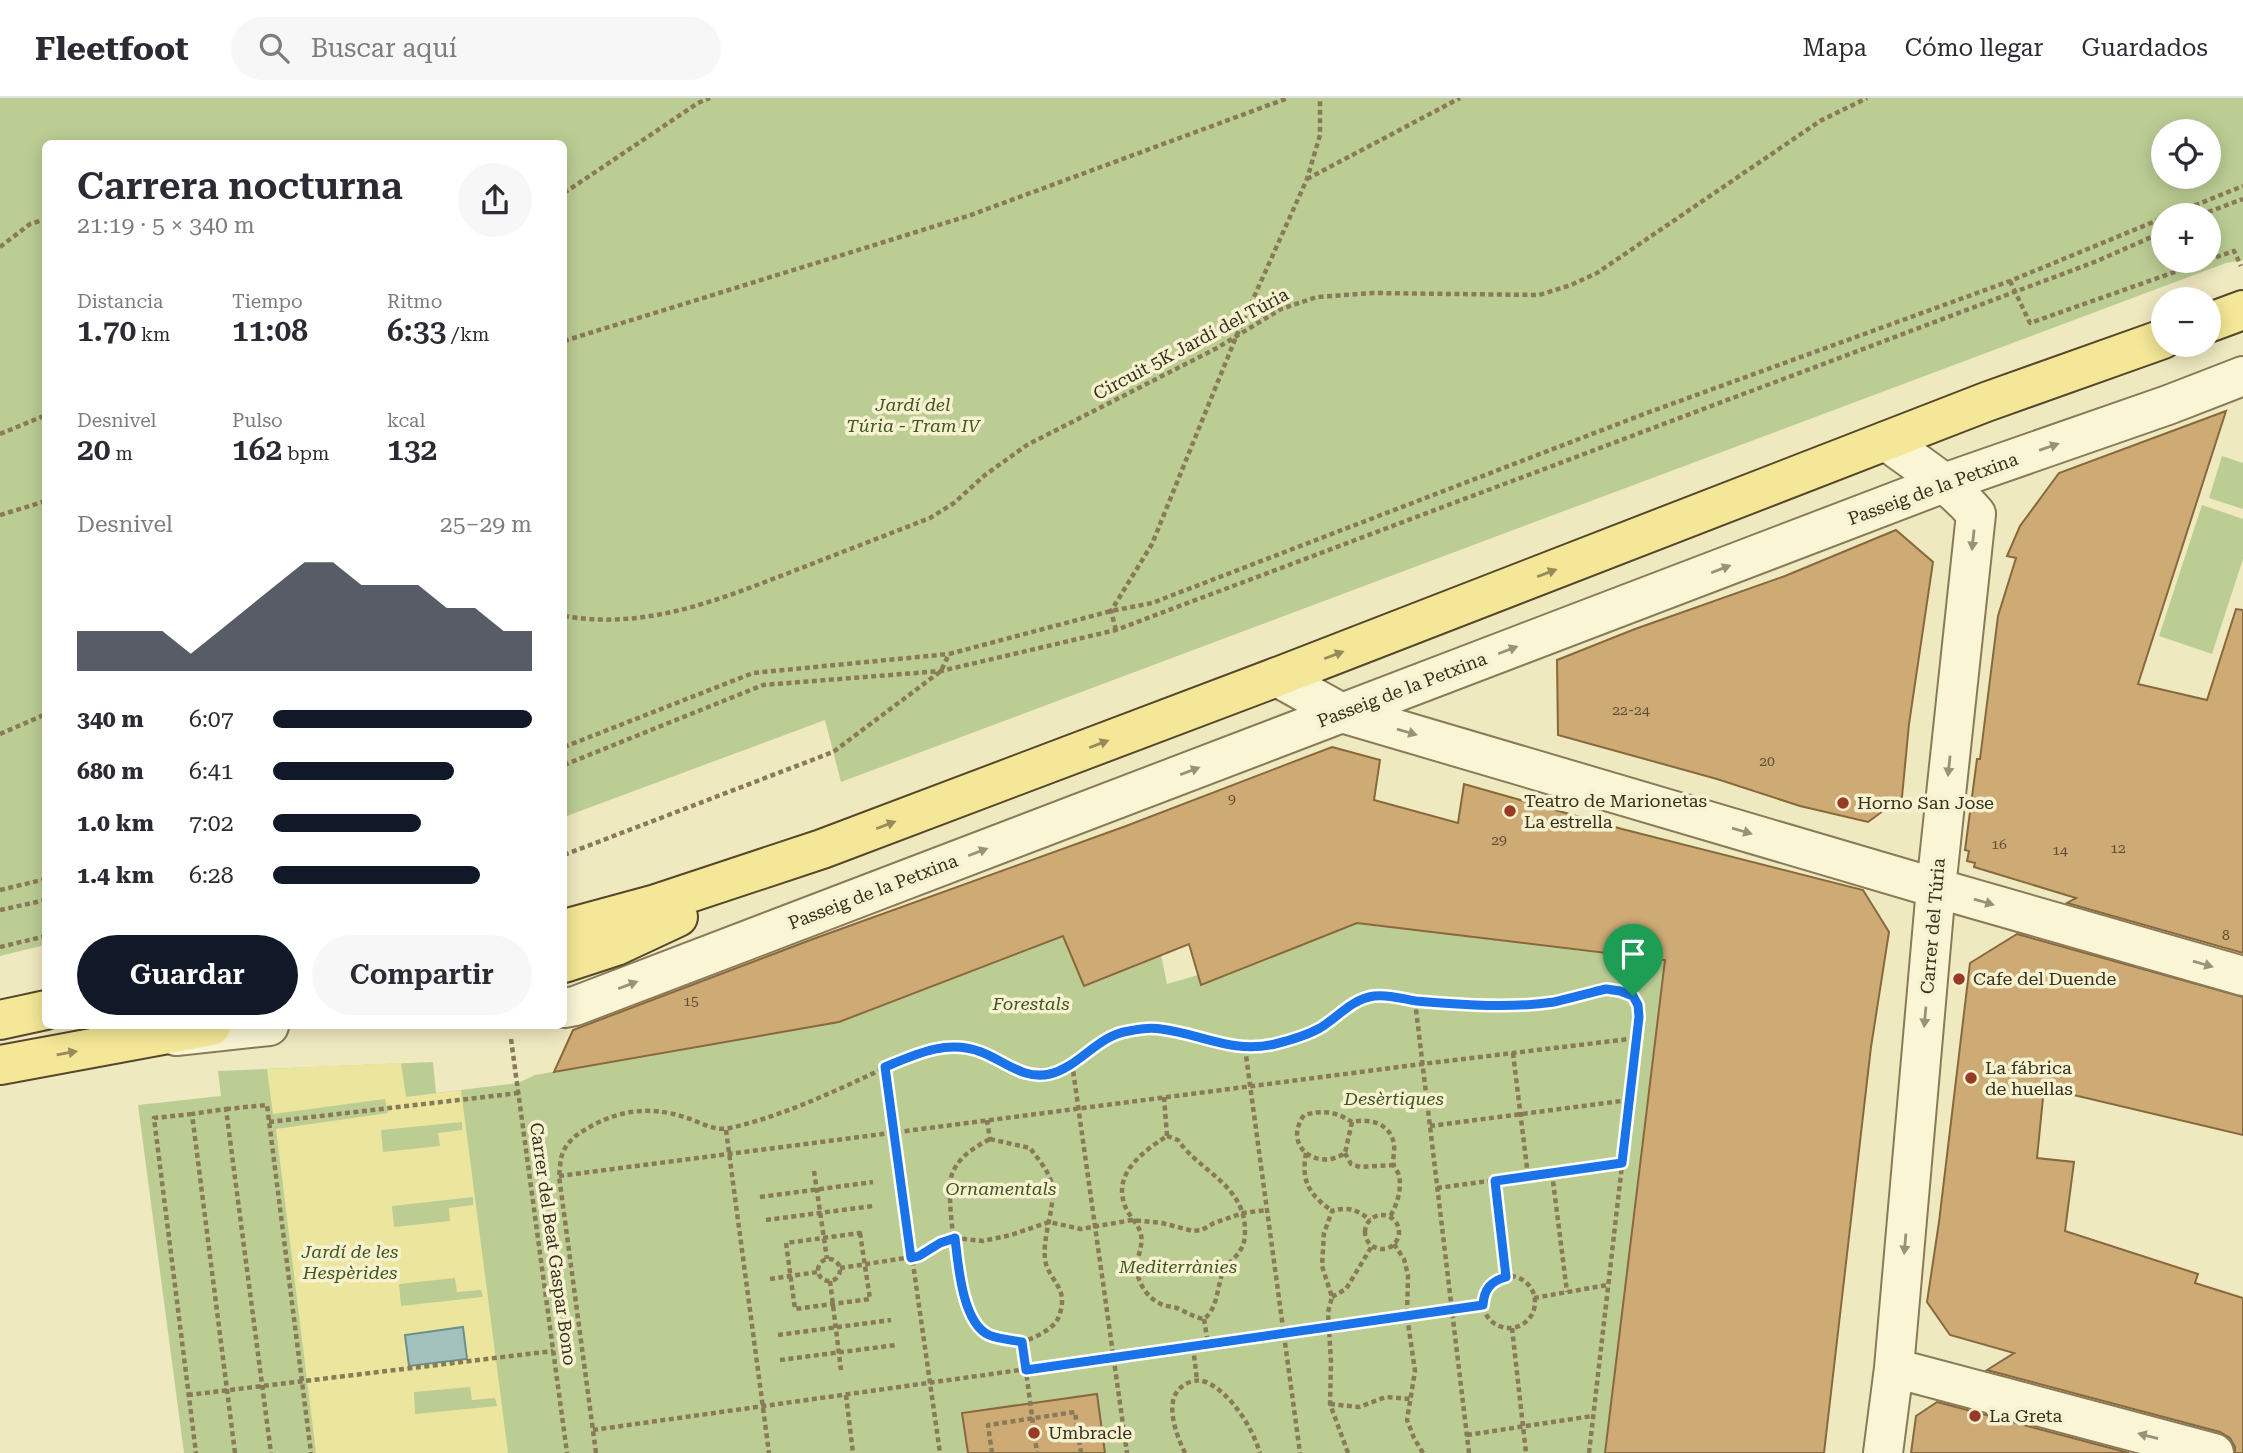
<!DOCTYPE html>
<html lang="es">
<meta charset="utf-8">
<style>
body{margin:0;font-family:"Roboto Serif",serif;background:#f7f7f7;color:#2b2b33;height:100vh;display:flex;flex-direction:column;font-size:26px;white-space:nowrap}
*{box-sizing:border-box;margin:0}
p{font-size:23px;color:#7c7c81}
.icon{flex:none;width:38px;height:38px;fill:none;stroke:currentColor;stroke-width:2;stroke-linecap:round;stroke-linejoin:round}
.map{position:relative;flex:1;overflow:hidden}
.side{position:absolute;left:42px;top:42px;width:525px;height:889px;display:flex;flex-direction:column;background:#fff;border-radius:10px;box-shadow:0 4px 18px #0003}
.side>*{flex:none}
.controls{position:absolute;left:2151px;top:21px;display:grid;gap:14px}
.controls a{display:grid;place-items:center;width:70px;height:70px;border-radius:50%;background:#fff;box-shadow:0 4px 18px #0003;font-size:35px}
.pin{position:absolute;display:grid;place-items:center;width:60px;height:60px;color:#fff;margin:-72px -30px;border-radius:50% 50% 50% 0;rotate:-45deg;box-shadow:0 0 7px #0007}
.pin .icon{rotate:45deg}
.round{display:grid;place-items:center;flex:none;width:74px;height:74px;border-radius:37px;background:#f7f7f7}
.summary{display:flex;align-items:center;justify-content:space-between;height:119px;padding:0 35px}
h1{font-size:38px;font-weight:600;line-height:52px}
.stats{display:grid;grid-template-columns:repeat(3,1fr);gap:10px;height:119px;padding:7px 35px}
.stats div{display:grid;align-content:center}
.stats b{font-size:30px;font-weight:600}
.stats small{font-size:19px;font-weight:400}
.stats p{font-size:19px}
.chart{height:196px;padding:14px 35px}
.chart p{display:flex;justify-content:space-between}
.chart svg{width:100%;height:126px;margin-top:7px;fill:#111827;opacity:.7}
.cta{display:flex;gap:14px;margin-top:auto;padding:14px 35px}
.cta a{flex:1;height:80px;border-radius:42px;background:#111827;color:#fff;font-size:28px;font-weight:600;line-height:80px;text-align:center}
.cta a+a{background:#f7f7f7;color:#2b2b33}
ul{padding:0 35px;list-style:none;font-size:23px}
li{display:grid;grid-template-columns:112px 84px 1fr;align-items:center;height:52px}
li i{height:18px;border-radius:9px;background:#111827}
header{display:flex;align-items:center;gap:42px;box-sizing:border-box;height:98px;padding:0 35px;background:#fff;border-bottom:2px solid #e1e1e2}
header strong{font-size:33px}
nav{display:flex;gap:38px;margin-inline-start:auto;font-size:24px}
.search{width:490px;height:63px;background:#f7f7f7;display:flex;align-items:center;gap:18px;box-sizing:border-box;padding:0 24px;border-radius:38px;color:#7c7c81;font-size:26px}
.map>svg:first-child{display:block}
.green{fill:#bccd94;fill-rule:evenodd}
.sand{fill:#ece59d;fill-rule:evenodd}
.water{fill:#a3c1bd;stroke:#6a8f8c;stroke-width:2}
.building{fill:#ceaa75;stroke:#88683d;stroke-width:2}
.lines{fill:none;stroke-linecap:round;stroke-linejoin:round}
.street-casing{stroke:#897a58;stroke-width:42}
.primary-casing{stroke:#56472c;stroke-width:42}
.path{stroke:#897a58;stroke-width:4.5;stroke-dasharray:5 3.5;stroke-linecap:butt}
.street{stroke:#faf5d4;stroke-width:38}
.primary{stroke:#f4e797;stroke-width:38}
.oneway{fill:#999278}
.oneway2{fill:#968b5a}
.route-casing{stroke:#fff;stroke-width:14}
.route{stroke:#1a73e8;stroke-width:9}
.poi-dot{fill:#993a26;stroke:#f6f2d0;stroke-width:2.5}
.labels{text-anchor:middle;stroke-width:7;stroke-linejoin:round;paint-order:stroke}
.number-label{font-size:14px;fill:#5e4e33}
.street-label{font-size:18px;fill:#382f1d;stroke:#f6f2d0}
.park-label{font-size:18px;font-style:italic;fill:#3f5523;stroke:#f6f2d0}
.poi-label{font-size:18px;fill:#382f1d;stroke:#f6f2d0;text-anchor:start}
</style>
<header>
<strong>Fleetfoot</strong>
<div class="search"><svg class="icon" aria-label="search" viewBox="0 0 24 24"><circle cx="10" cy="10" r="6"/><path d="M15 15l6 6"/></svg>Buscar aquí</div>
<nav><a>Mapa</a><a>Cómo llegar</a><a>Guardados</a></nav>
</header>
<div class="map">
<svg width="2243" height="1355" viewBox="0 0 2243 1355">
<rect width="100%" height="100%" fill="#efe9c0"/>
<path class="green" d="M0 0H2243V162L2226 165 841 684 825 622 564 719V46H46L45 847 0 858ZM2208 33V79H2163V33ZM2208 117V163H2163V117Z
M2222 358 2243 365V411L2209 400Z
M2202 407 2243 421V461L2212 556 2159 538Z
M1357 825 1665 862 1605 1355H184L138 1007 221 998 218 973 433 964 436 995 518 985 535 977 841 924 1063 838 1084 888 1161 857 1167 886 1198 877 1201 886Z"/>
<path class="sand" d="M401 965 406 999 461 992 508 1355H316L276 1031 388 1015 385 1001 273 1016 267 971ZM462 1024V1032L438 1035 440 1048 383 1054 381 1032ZM473 1099V1107L449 1110 450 1123 394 1129 392 1108ZM455 1180 457 1194 481 1192 483 1199 401 1208 399 1186ZM470 1289 472 1302 495 1300 497 1308 415 1316 414 1294Z"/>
<path class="water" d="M463 1229 467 1261 409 1268 405 1237Z"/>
<path class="building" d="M2226 313 2138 586 2207 602 2236 511 2243 512V855L2067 805 2076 800 1974 769 1975 765 1967 763 1969 753 1965 752 1977 661H1980L1998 518 2016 460 2007 458 2020 428 2059 375Z
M1896 432 1933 464 1909 626 1902 699 1868 724 1800 708 1717 681 1558 637 1557 562 1635 531 1785 478Z
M1332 649 1380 662 1374 702 1458 725 1464 686 1622 731 1863 792 1889 834 1871 949 1824 1355H1605L1665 862 1357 825 1201 887 1189 846 1084 888 1063 838 839 924 554 974 573 932 813 841 1126 728Z
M2017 836 2243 899V1037L2044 990 2037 1060 2074 1064 2065 1133 2198 1176 2195 1185 2243 1200V1355H2235V1349L2230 1340 2220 1334 1987 1272 2014 1255 1950 1237 1927 1204 1939 1124 1970 865Z
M1097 1296 1105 1355H968L962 1315Z
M1937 1304 2129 1355H1911L1916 1318Z"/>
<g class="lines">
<defs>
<path id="street" d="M1277 579 1342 615 1936 790 2243 878
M564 910 575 908 1944 385 2168 307 2243 278
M176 938 269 928
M1894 1270 2214 1355
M1883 1355 1894 1270 1936 790 1976 416C1951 386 1917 366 1886 343"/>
<path id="primary" d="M2208 225 2243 212
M564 831 656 806 822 751 1277 579 1986 304 2163 241
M564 865 616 848 678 819
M0 922 46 912
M0 967 211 928"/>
</defs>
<use href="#street" class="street-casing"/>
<use href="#primary" class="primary-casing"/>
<path class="path" d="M1307 81 1460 0
M564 95 698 5 710 0
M2171 117 2243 88
M2200 117 2243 101
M0 149 30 126 46 121
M2208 162 2234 153 2241 168
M2010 183 2030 225 2206 163
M564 243 968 118 1288 0
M0 336 46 317
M0 417 46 403
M564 518C645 532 716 503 791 474 837 456 884 438 930 420L954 405 985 377 1027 347 1217 250 1281 211 1317 199 1373 195 1539 197 1571 187 1597 175 1820 23 1867 0
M1116 532 1111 513 1152 446 1236 239 1307 81 1320 37V0
M0 636 46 616
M564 649 753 575 949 556
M564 667 763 587 941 573 1116 532 2097 163 2163 134
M564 757 833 654 941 573 949 556 1111 513 1152 505 1644 316 2010 183 2163 120
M0 792 46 781
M0 812 46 802
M0 849 46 838
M1415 903 1469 1355
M511 941 567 1355
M1245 950 1300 1355
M1513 955 1528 1078
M1072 965 1127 1355
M885 969 940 1355
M1164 999 1167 1038
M226 1011 267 1007 311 1355
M192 1016 154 1020 196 1355
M987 1022 990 1041
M269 1024 519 995
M1352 1024 1345 1055C1317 1074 1282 1048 1304 1017 1323 1012 1335 1013 1352 1024 1370 1020 1390 1025 1394 1046 1395 1053 1392 1062 1394 1068 1395 1071 1398 1074 1399 1077 1402 1092 1397 1106 1390 1119
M1430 1028 1629 1002
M726 1032 769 1355
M1167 1038 1178 1042C1199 1073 1243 1086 1245 1130 1245 1137 1245 1145 1241 1151 1237 1159 1229 1164 1224 1172 1216 1189 1219 1209 1204 1221 1194 1219 1188 1215 1179 1211 1174 1208 1168 1209 1163 1207 1147 1201 1135 1182 1137 1165 1139 1154 1144 1144 1140 1133 1136 1123 1127 1116 1124 1105 1114 1074 1144 1053 1167 1038Z
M990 1041 1030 1050C1038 1061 1049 1073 1052 1087 1056 1110 1040 1143 1046 1166 1050 1180 1063 1189 1062 1204 1062 1210 1059 1220 1056 1224 1050 1232 1029 1244 1019 1243 1012 1243 1005 1241 998 1239 990 1238 981 1234 976 1227 961 1207 944 1099 952 1076 959 1058 974 1050 990 1041Z
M1306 1055C1301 1084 1309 1096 1332 1113
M1345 1055 1351 1066 1360 1069 1393 1067
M814 1073 827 1161
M1552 1075 1567 1194
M559 1078 1422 966 1637 940
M1495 1083 1506 1179
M1437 1090 1622 1065
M760 1099 873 1084
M1365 1134a17 17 0 1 1 34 0a17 17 0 1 1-34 0Z
M766 1122 873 1108
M860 1135 870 1201 795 1211 786 1145Z
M1394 1146 1404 1161 1408 1177 1407 1218 1415 1273 1407 1322 1414 1340 1423 1355
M818 1172a11 11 0 1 1 22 0a11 11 0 1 1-22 0Z
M840 1170 919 1158 940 1145 955 1140 983 1143 1011 1137 1049 1124 1081 1131 1132 1122 1162 1125 1193 1133 1202 1132 1214 1125 1243 1115 1267 1112
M1483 1204a26 26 0 1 1 52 0a26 26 0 1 1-52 0Z
M770 1181 818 1174
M830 1183 841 1272
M1332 1199 1346 1191 1372 1148
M1534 1200 1607 1187
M1204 1221 1208 1246
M1512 1230 1526 1355
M778 1237 891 1222
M1022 1244 1037 1355
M1193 1249 1197 1282
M780 1262 896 1247
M188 1297 553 1253
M846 1297 853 1355
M1330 1306 1359 1309 1386 1299 1410 1301
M593 1332 1483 1207
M1467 1337 1592 1318
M235 1355 192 1016 226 1011 271 1355
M596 1355 559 1078C560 1071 560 1063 562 1057 565 1047 574 1038 583 1033 614 1013 648 1007 684 1019 699 1023 714 1034 730 1030 796 1015 856 982 918 955 938 949 959 946 980 954 1004 962 1021 980 1049 976 1076 971 1097 939 1127 933 1169 924 1205 951 1246 950 1271 950 1301 942 1322 928 1338 918 1352 903 1372 899 1388 895 1403 902 1419 903 1450 906 1482 908 1514 907 1528 907 1543 906 1556 903 1585 897 1604 887 1633 898L1638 907 1639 919 1589 1355
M992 1355 988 1327 1075 1314 1081 1355
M1185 1355C1175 1334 1160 1295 1190 1284 1196 1282 1200 1282 1206 1284 1231 1295 1252 1329 1260 1355
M1348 1355 1330 1306 1331 1264 1328 1214 1332 1199 1322 1168 1324 1135 1332 1113C1348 1108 1358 1112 1370 1122"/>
<use href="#street" class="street"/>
<use href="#primary" class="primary"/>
</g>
<defs><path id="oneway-solid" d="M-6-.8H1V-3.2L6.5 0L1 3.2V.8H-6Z" transform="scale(1.75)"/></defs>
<g class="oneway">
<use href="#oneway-solid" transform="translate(2049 349) rotate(-19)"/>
<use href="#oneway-solid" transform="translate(1973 442) rotate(96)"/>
<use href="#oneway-solid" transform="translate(1721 471) rotate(-21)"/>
<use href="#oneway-solid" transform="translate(1508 552) rotate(-21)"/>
<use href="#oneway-solid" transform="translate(1407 634) rotate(16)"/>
<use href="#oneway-solid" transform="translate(1949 668) rotate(96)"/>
<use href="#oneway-solid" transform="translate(1190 673) rotate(-21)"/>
<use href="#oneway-solid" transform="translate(1742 733) rotate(16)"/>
<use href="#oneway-solid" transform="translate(978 754) rotate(-21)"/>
<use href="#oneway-solid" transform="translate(1984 804) rotate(16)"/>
<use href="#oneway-solid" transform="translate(2203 866) rotate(16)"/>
<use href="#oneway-solid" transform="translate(628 887) rotate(-21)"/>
<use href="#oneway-solid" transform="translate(1925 919) rotate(95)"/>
<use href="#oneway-solid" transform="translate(1905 1146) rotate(95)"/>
<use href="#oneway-solid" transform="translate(2148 1338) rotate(-165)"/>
</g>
<g class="oneway2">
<use href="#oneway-solid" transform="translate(1547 475) rotate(-21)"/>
<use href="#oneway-solid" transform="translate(1334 557) rotate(-21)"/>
<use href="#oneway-solid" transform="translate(1099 646) rotate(-21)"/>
<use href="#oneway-solid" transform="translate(886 727) rotate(-21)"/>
<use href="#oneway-solid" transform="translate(67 955) rotate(-10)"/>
</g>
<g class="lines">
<defs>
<path id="route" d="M1606 891 1620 893 1633 898 1638 907 1639 919 1622 1065 1495 1083 1506 1179C1491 1183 1484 1191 1483 1207L1026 1272 1022 1244C1012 1242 998 1241 989 1237 962 1225 958 1165 955 1140L940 1145 919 1158 911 1160 885 969C916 956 947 941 981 954 1005 963 1023 982 1050 976 1079 969 1098 937 1129 933 1138 931 1151 929 1161 931 1202 936 1232 956 1275 946 1291 942 1306 938 1320 930 1338 919 1352 901 1374 898 1389 896 1402 901 1416 903 1436 905 1455 906 1475 907 1501 908 1528 908 1554 904 1572 900 1589 895 1606 891Z"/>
</defs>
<use href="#route" class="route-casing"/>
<use href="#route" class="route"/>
</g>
<g class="poi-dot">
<circle cx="1843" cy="705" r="7"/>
<circle cx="1510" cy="713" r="7"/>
<circle cx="1959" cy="881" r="7"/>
<circle cx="1971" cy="980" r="7"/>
<circle cx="1975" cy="1318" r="7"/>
<circle cx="1034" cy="1335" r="7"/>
</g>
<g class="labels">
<g class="number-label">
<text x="1631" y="617">22-24</text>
<text x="1767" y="668">20</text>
<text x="1232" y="706">9</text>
<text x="1499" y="747">29</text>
<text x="1999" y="751">16</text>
<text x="2118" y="755">12</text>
<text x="2060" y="757">14</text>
<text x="2226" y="842">8</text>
<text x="691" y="908">15</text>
</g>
<g class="street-label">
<text transform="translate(1191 246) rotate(-28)" y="6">Circuit 5K Jardí del Túria</text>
<text transform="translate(1933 391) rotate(-20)" y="6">Passeig de la Petxina</text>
<text transform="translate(1402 592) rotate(-21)" y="6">Passeig de la Petxina</text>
<text transform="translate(873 794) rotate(-21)" y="6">Passeig de la Petxina</text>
<text transform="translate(1933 828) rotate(-85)" y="6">Carrer del Túria</text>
<text transform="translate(553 1146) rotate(82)" y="6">Carrer del Beat Gaspar Bono</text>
</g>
<g class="park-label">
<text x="913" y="313">Jardí del<tspan x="913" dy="21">Túria - Tram IV</tspan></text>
<text x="1031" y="912">Forestals</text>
<text x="1394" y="1007">Desèrtiques</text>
<text x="1001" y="1097">Ornamentals</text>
<text x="350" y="1160">Jardí de les<tspan x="350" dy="21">Hespèrides</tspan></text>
<text x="1178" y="1175">Mediterrànies</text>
</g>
<g class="poi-label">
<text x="1524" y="709">Teatro de Marionetas<tspan x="1524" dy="21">La estrella</tspan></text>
<text x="1857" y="711">Horno San Jose</text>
<text x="1973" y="887">Cafe del Duende</text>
<text x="1985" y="976">La fábrica<tspan x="1985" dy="21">de huellas</tspan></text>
<text x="1989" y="1324">La Greta</text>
<text x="1048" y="1341">Umbracle</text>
</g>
</g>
</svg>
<div class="controls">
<a><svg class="icon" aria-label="locate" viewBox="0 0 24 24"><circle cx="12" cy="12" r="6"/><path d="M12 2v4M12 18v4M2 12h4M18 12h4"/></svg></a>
<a>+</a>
<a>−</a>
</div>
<div class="pin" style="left:1633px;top:898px;background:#1e9e55"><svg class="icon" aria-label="arrive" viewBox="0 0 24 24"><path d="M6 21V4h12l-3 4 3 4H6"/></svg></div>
<section class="side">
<div class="summary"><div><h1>Carrera nocturna</h1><p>21:19 · 5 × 340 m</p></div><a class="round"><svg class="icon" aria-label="share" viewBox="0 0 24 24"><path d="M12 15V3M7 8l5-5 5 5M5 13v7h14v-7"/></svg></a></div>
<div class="stats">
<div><p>Distancia</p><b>1.70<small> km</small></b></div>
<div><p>Tiempo</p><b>11:08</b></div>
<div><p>Ritmo</p><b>6:33<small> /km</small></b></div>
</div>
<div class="stats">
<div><p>Desnivel</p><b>20<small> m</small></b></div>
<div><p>Pulso</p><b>162<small> bpm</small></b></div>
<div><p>kcal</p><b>132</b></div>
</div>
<div class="chart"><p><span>Desnivel</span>25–29 m</p>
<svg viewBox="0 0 160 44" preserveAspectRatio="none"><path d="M0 44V30L10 30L20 30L30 30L40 38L50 30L60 22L70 14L80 6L90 6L100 14L110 14L120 14L130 22L140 22L150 30L160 30V44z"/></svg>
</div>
<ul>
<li><b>340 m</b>6:07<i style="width:100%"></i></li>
<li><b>680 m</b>6:41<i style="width:70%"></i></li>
<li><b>1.0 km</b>7:02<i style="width:57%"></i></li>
<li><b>1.4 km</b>6:28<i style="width:80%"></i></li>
</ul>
<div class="cta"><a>Guardar</a><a>Compartir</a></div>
</section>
</div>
